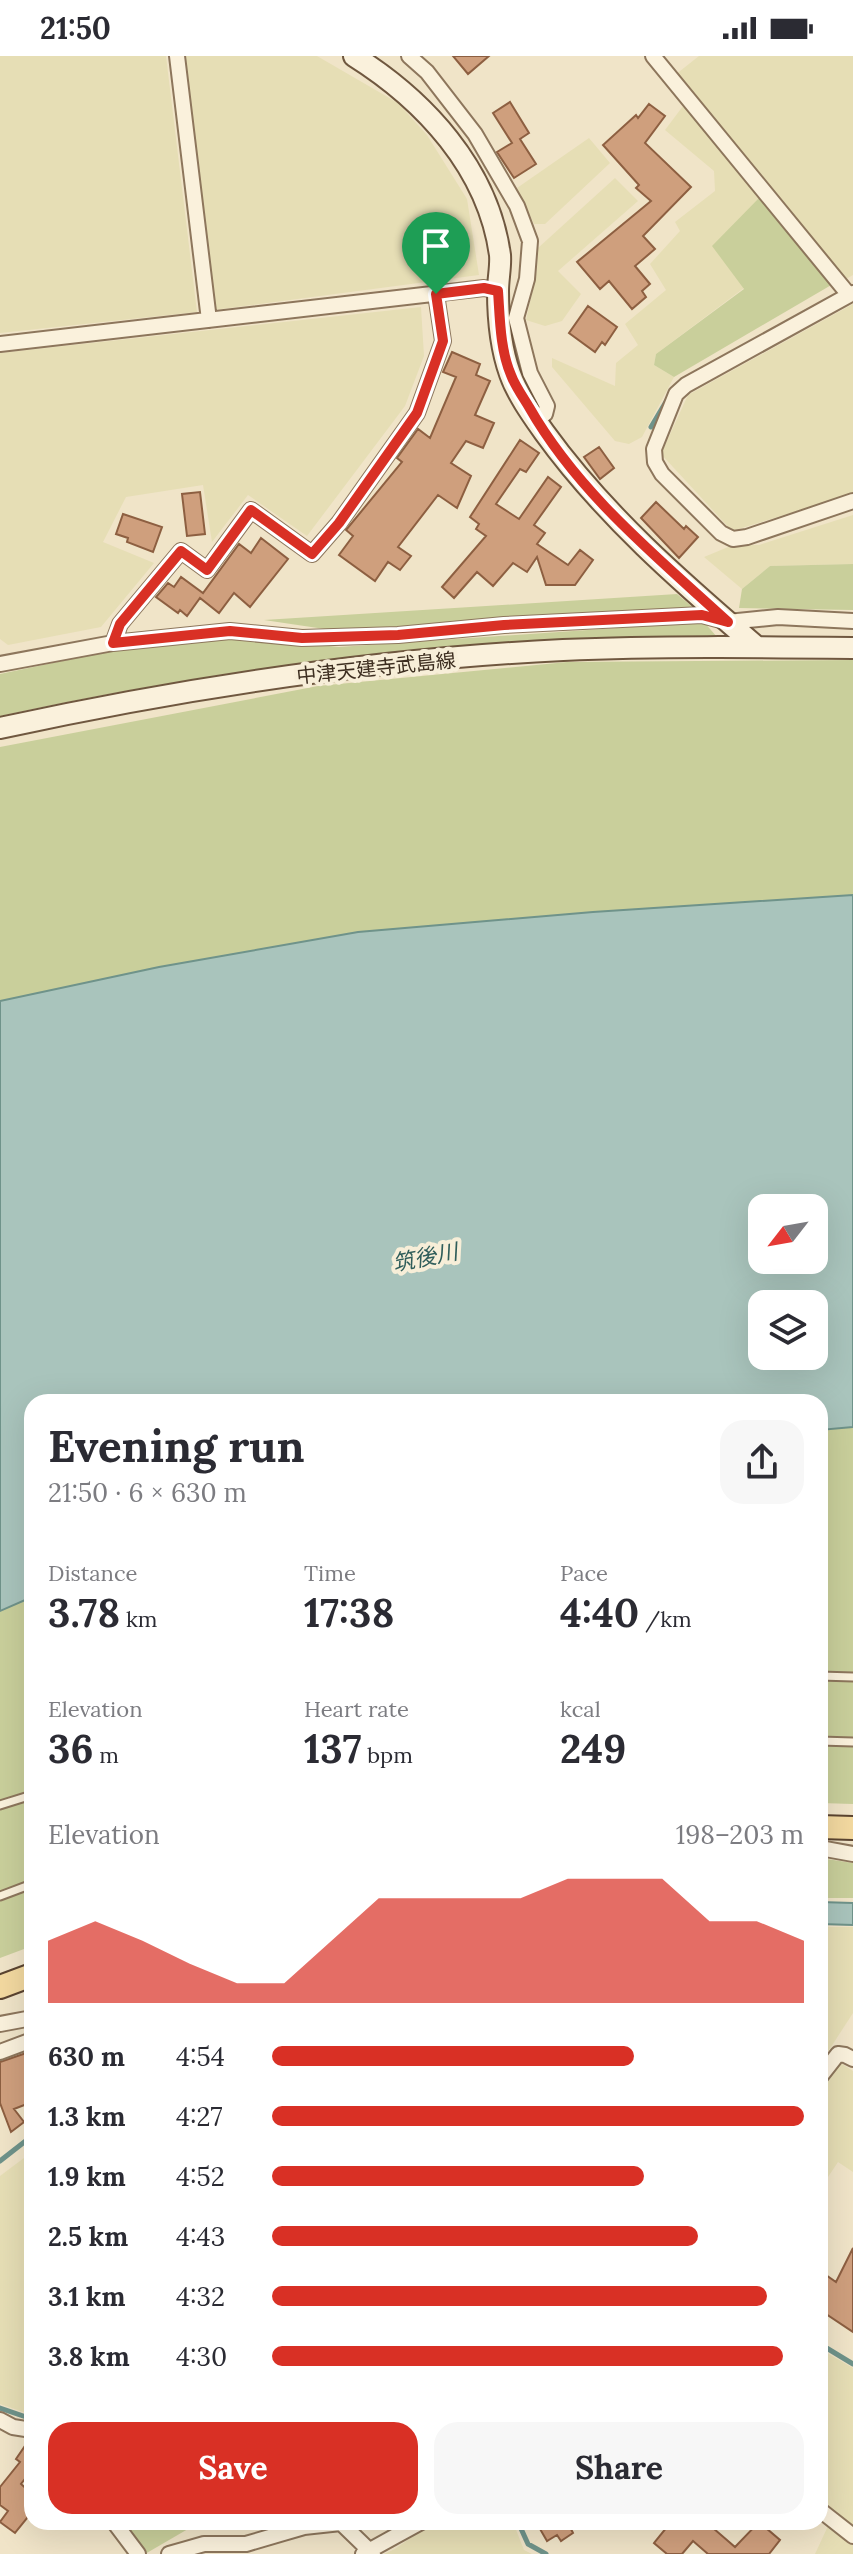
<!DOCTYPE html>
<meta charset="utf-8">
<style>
body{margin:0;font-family:Lora,"Noto Sans JP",serif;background:#f7f7f7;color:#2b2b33;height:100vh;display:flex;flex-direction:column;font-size:30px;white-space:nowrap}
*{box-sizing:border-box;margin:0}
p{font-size:26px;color:#7c7c81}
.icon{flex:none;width:44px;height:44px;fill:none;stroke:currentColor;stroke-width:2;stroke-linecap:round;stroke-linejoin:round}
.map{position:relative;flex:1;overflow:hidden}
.sheet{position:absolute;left:24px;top:1338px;width:804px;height:1136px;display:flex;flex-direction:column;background:#fff;border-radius:24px;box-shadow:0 8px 32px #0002}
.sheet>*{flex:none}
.needle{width:52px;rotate:239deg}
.controls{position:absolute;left:748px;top:1138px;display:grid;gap:16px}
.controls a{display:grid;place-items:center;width:80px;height:80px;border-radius:16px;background:#fff;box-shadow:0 8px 32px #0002;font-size:40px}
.pin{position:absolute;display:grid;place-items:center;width:68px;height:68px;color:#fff;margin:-82px -34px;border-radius:50% 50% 50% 0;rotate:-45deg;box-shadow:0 0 8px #0007}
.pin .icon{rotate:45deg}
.round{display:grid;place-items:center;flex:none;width:84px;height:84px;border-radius:24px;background:#f7f7f7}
.overview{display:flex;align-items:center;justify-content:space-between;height:136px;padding:0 24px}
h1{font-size:44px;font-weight:800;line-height:60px}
.stats{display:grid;grid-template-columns:repeat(3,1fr);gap:12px;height:136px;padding:8px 24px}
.stats div{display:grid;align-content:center}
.stats b{font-size:40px;font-weight:800}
.stats small{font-size:22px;font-weight:400}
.stats p{font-size:22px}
.chart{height:224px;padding:16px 24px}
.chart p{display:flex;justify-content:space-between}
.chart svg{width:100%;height:144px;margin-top:8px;fill:#d93025;opacity:.7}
.primary-button{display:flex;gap:16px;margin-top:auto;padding:16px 24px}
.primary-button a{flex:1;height:92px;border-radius:24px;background:#d93025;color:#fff;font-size:32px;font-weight:800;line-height:92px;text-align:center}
.primary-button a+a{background:#f7f7f7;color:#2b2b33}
ul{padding:0 24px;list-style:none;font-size:26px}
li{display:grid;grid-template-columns:128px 96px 1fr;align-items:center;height:60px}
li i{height:20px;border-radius:10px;background:#d93025}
.status{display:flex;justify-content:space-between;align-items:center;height:56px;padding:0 40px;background:#fff;direction:ltr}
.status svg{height:22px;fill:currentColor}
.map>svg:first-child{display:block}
.farmland{fill:#e6deb5}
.green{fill:#c9cf9b}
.water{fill:#a9c4bc;stroke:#6f938a;stroke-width:2;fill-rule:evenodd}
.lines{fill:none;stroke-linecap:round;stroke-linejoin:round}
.stream{stroke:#6f938a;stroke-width:5}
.building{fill:#cf9f7d;stroke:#8d5f41;stroke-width:2}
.service-casing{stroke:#8d765c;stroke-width:11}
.minor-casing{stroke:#8d765c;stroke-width:18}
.secondary-casing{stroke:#6f573f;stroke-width:24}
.primary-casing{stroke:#5b4430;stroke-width:26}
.service{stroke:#faf1dc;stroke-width:7}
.minor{stroke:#faf1dc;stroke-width:14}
.secondary{stroke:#faf1dc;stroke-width:20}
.primary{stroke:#f3d9a0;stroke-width:22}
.route-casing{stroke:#fff;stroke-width:16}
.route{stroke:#d93025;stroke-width:10}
.labels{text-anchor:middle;stroke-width:8;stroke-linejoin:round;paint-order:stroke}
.street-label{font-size:20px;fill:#3d2e20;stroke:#f7eed8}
.water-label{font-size:22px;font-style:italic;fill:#2f5d5a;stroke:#f7eed8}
</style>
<div class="status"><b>21:50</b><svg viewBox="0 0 49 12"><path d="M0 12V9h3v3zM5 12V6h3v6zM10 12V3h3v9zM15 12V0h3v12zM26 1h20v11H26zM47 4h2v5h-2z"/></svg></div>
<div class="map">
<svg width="853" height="2498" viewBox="0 0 853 2498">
<rect width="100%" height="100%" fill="#f0e4c8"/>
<path class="farmland" d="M0 0H166L197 256 0 277Z
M183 0H317L398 47 427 79 467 143 479 219 214 254Z
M699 0H853V219L846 223 675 19Z
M683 50 760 141 744 232 656 298 654 309 674 321 642 381 629 388 615 385 552 311V302L615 330 616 307 638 289 625 268 666 234 650 208 680 175 675 166 715 135 714 115 665 74Z
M589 82 610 107 545 168H534L517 132Z
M615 122 638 145 558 215 581 238 562 265 545 270 526 264 537 214 538 192Z
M853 248V438L732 475 661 398 688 339Z
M421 251 424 300 405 350 307 480 248 439 212 486 203 429 126 441 103 486 154 507 101 571 8 589 0 583V297Z
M853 459V508L770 510 742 533 704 501 733 489H759Z
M820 1871H853V1957L820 2008Z
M839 2006 853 2015V2116L838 2106 820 2133V2034Z
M32 2096V2359L0 2348V2120Z
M820 2293 853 2312V2498H815L834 2457 820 2445Z
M433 2466H513L524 2494 532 2498H384L395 2493Z"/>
<path class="green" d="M760 141 833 228 674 321 654 309 656 298 744 233 712 190Z
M853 508V554L739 552 742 533 770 510Z
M677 538 695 553 338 575 264 564Z
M704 566 717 581C664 582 611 580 559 583 371 593 184 620 0 660V618L115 594 231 580 339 591Z
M853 604V839L593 856 358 876 159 911 0 945V691L318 630 567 606Z
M853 1371V1748L820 1747V1374Z
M32 1541V1890L0 1902V1555Z
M820 1802 853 1807V1842H820Z
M122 2466H200L145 2498Z"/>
<path class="water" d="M853 839V1371L820 1374V1346H32V1541L0 1555V945L159 911 358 876 593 856ZM762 1152H814V1204H762ZM762 1248H814V1300H762Z
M820 1846 853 1847V1869L820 1868Z"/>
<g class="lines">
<path class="stream" d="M651 371 667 344
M0 2105 32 2080
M820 2288 853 2308
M0 2352 32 2363
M518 2466 528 2488 546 2498"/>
</g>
<path class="building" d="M453 0H489L468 18Z
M510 46 529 77 520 83 536 108 514 122 497 96 512 87 493 57Z
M649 48 665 60 645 87 691 131 643 180 655 193 635 210 650 228 642 235 646 241 632 253 609 225 600 233 577 206 651 145 636 132 639 129 603 89 636 59 638 62Z
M588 250 617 271 605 289 602 286 595 296 569 277Z
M452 296 480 308 476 319 490 325 475 359 494 367 483 392 466 385 451 407 471 420 457 452 438 439 398 491 411 500 400 514 388 506 375 525 339 499 353 480 346 474 402 406 397 402 418 373 430 382 456 321 443 316Z
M520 384 539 397 526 416 520 413 496 448 519 463 548 421 561 431 534 469 545 477 537 488 568 509 580 494 593 504 575 529H546L537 501 527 516 513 507 493 530 477 516 454 542 442 531 486 480 476 473 479 468 470 461Z
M599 391 614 412 600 423 584 401Z
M200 436 205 478 187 480 182 438Z
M656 446 684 473 686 470 698 481 679 502 641 462Z
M123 458 162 471 153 496 127 486 128 482 116 478Z
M261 482 288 503 250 551 234 537 219 557 200 542 187 560 180 554 178 557 156 541 168 527 174 531 181 521 203 537 239 488 251 497Z
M32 1995V2046L14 2053 24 2066 11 2076 0 2047V2006Z
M853 2192V2276L820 2254V2215L836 2226Z
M29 2384H32V2414L21 2428 32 2438V2456L15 2477 0 2466 8 2455 0 2449V2431L20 2406 16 2403Z
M536 2466H578L570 2471 573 2477 561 2485 557 2479 547 2485Z
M671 2466H706L735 2491 759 2466 780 2484 769 2498H708L693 2485 682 2498H667L654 2487Z"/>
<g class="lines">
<defs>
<path id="service" d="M820 1620 853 1621
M820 1685 853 1686
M0 1749 32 1739
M0 1840 32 1828"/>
<path id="minor" d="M177 0 209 264
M409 0 427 16 475 78 517 150 530 185 527 223 516 262 530 317 547 350 545 358 536 364
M653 0 849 239
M853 237 686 329 676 338 654 393 655 406 662 418 721 477 733 483 747 481 853 445
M0 288 484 232 498 235
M113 587 120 568 181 495 207 514 251 454 312 498 339 467 417 357 443 285 436 238
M0 608 113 587 230 575 302 582 398 579 504 569 702 559 728 566 778 561 853 565
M820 1792 853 1798
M0 1968 32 1962
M0 1996 32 1984
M820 2021 838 1998 845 1999 853 2003
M0 2364 13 2371 32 2374
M820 2454 853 2480
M114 2466 138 2498
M340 2466 373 2498
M169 2498 204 2488H246L304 2471 341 2467
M363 2498 421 2466"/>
<path id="secondary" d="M354 0C424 44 488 112 500 199 501 210 498 223 498 235 498 262 501 293 510 318 517 338 532 359 544 376 603 458 681 526 757 591
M0 672C184 632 374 603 563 594 659 590 756 591 853 592"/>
<path id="primary" d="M820 1771 853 1772
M0 1931 32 1919"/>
</defs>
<use href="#service" class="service-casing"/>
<use href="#minor" class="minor-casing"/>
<use href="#secondary" class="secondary-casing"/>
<use href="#primary" class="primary-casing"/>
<use href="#service" class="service"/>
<use href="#minor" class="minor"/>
<use href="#secondary" class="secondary"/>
<use href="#primary" class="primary"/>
</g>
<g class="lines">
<defs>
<path id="route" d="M484 232 498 235C500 263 500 293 511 319 515 330 523 341 529 351 578 437 656 500 728 566L702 559 504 569 398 579 302 582 230 575 113 587 120 568 181 495 207 514 251 454 312 498 339 467 417 357 443 285 436 238Z"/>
</defs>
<use href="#route" class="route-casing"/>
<use href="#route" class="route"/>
</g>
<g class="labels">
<g class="street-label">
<text transform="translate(376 612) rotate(-6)" y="7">中津天建寺武島線</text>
</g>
<g class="water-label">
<text transform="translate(425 1201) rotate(-11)" y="8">筑後川</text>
</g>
</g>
</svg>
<div class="controls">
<a><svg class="needle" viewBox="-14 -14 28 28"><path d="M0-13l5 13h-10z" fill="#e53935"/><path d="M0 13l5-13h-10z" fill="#7c7c81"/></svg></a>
<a><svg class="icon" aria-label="layers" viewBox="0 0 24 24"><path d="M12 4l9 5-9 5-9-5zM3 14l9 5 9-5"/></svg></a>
</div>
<div class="pin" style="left:436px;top:238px;background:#1e9e55"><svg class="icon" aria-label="arrive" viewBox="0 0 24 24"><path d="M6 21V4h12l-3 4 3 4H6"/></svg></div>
<section class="sheet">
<div class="overview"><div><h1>Evening run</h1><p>21:50 · 6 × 630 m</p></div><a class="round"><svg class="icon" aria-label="share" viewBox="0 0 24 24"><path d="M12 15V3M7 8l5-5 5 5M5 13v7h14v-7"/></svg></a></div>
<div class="stats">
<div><p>Distance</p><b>3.78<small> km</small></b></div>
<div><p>Time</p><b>17:38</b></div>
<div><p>Pace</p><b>4:40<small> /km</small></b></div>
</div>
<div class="stats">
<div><p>Elevation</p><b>36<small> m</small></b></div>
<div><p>Heart rate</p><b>137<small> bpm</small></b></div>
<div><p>kcal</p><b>249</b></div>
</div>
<div class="chart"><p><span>Elevation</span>198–203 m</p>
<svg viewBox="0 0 160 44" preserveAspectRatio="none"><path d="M0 44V25L10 19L20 25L30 32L40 38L50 38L60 25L70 12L80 12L90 12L100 12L110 6L120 6L130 6L140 19L150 19L160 25V44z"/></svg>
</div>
<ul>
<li><b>630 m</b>4:54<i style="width:68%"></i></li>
<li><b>1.3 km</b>4:27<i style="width:100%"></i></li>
<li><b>1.9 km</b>4:52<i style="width:70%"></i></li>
<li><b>2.5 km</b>4:43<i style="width:80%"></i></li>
<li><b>3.1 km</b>4:32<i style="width:93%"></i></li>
<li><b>3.8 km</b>4:30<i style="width:96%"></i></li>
</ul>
<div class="primary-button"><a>Save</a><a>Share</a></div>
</section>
</div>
